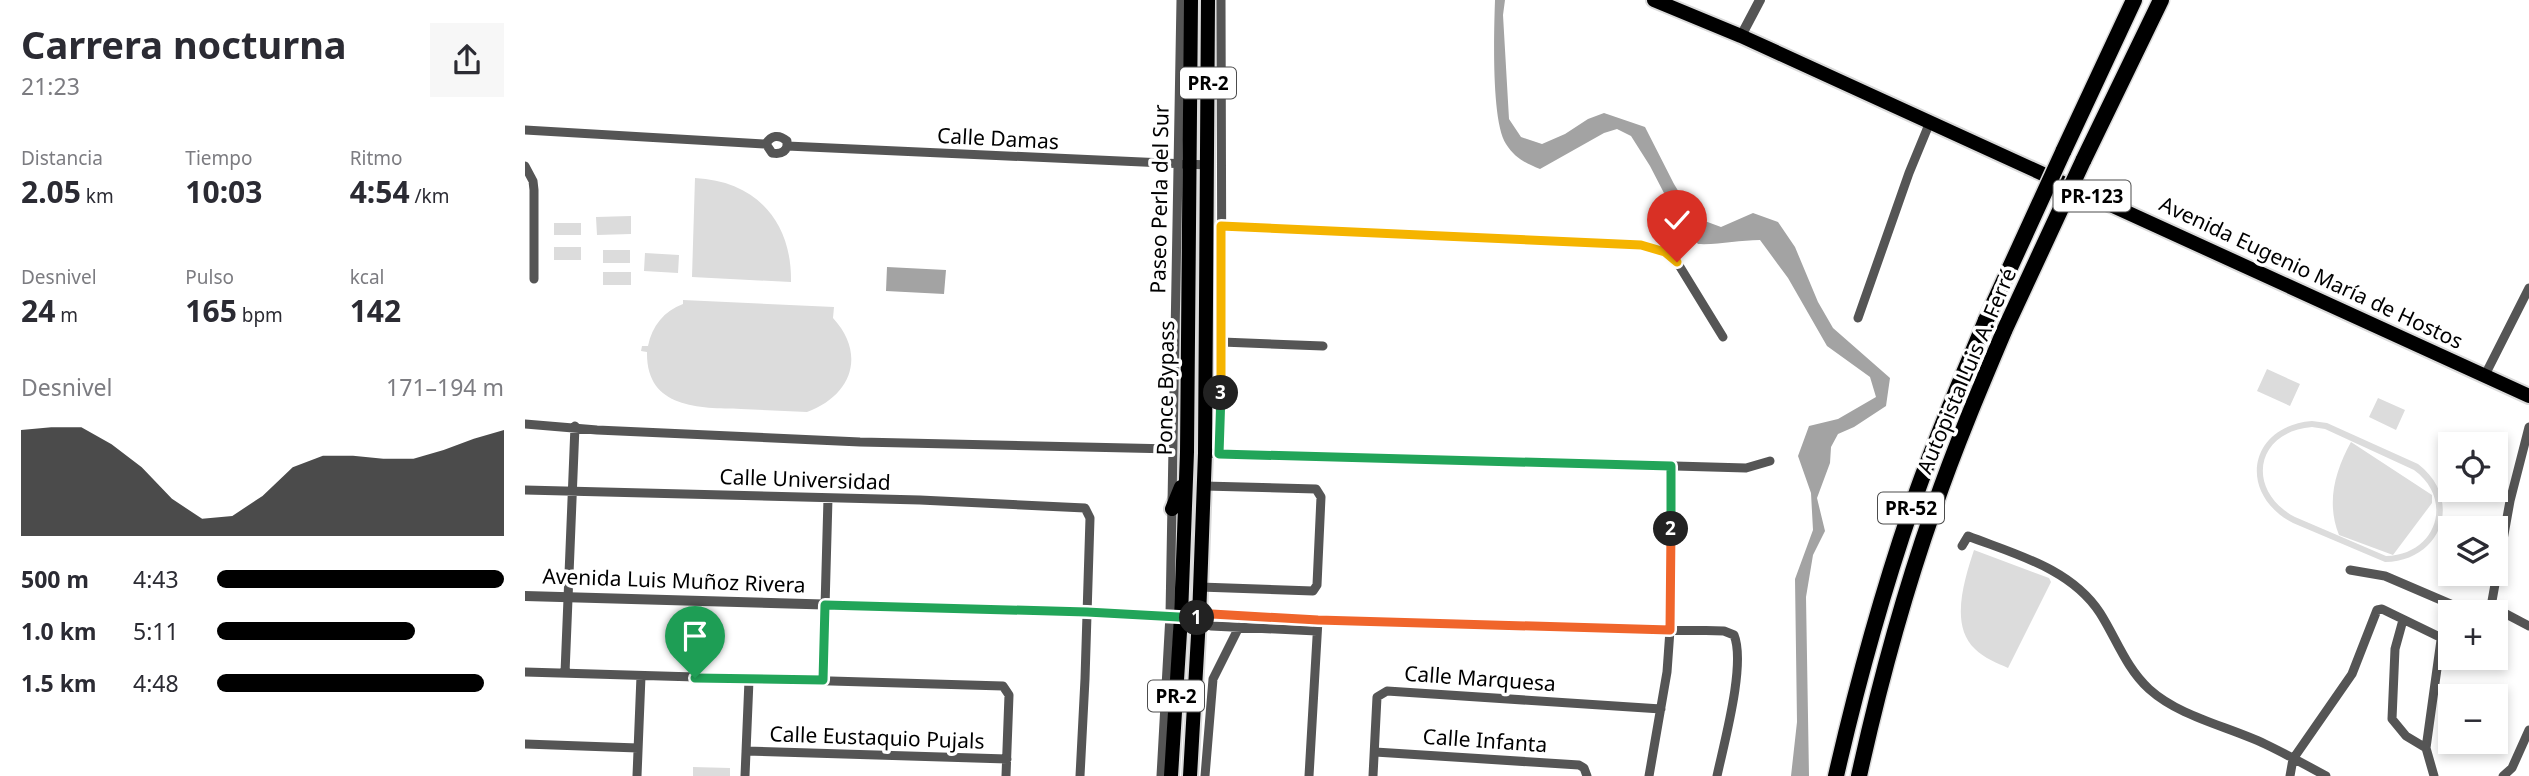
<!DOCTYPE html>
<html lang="es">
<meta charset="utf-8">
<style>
body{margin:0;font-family:"Noto Sans",sans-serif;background:#f7f7f7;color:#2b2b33;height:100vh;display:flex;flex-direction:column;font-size:26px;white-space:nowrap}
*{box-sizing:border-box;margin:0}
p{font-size:23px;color:#7c7c81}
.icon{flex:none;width:38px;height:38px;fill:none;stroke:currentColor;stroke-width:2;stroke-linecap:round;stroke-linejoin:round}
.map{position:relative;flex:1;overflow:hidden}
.side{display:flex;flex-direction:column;background:#fff;width:525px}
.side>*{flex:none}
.tools{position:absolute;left:1913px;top:432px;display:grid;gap:14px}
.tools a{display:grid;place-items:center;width:70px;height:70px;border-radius:0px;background:#fff;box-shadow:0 4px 10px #0003;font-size:35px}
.pin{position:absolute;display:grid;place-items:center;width:60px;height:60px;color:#fff;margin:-72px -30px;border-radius:50% 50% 50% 0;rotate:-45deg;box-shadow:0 0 7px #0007}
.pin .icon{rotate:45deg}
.km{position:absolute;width:35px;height:35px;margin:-18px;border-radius:50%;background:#222;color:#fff;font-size:19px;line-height:35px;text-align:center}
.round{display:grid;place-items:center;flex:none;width:74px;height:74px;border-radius:0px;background:#f7f7f7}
.headline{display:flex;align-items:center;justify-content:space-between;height:119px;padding:0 21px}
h1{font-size:38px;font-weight:700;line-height:52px}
.figures{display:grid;grid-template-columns:repeat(3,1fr);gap:10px;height:119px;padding:7px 21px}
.figures div{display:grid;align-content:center}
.figures b{font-size:30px;font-weight:700}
.figures small{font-size:19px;font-weight:400}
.figures p{font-size:19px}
.chart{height:196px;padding:14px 21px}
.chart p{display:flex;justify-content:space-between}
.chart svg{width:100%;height:126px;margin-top:7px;fill:#000;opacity:.7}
ul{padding:0 21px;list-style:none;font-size:23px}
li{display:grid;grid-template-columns:112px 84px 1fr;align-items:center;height:52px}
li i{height:18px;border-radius:9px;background:#000}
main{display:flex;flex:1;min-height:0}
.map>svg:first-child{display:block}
.green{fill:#dcdcdc;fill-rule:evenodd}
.water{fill:#a3a3a3}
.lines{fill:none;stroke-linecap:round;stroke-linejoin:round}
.primary-casing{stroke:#dbdbdb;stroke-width:18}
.trunk-casing{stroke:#dbdbdb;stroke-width:18}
.motorway-casing{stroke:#dbdbdb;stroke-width:19}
.minor{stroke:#555;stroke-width:9}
.tertiary{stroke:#555;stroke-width:10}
.primary{stroke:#000;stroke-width:14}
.trunk{stroke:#000;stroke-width:14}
.motorway{stroke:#000;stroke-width:16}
.motorway-bridge-casing{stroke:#dbdbdb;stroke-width:19;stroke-linecap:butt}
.motorway-bridge{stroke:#000;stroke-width:16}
.split-1-casing{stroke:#fff;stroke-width:14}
.split-2-casing{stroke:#fff;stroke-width:14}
.split-3-casing{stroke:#fff;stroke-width:14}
.split-4-casing{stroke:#fff;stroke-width:14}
.split-1{stroke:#22a559;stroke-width:9}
.split-2{stroke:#f0652b;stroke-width:9}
.split-3{stroke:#22a559;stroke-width:9}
.split-4{stroke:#f5b400;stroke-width:9}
.labels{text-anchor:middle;stroke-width:7;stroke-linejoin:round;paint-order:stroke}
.shield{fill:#fff;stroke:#4c4c4c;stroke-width:2}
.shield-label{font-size:19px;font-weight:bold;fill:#000}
.street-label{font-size:21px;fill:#000;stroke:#fff}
</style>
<main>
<section class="side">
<div class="headline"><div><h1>Carrera nocturna</h1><p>21:23</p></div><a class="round"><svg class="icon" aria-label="share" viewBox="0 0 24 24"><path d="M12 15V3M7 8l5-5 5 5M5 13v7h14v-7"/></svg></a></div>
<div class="figures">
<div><p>Distancia</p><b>2.05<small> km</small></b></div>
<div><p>Tiempo</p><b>10:03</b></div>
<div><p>Ritmo</p><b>4:54<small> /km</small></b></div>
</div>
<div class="figures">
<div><p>Desnivel</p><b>24<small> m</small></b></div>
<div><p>Pulso</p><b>165<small> bpm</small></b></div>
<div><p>kcal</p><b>142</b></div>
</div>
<div class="chart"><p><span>Desnivel</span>171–194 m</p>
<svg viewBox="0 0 160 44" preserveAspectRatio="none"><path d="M0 44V7L10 6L20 6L30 12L40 20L50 31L60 38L70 37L80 30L90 20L100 16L110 16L120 17L130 17L140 14L150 10L160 7V44z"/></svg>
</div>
<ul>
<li><b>500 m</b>4:43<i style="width:100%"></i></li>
<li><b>1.0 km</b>5:11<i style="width:69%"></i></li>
<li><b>1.5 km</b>4:48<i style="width:93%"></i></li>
</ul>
</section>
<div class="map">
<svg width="2004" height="776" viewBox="0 0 2004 776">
<rect width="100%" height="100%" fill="#fff"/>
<path class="green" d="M170 178C231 181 267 221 266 282L167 277Z
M106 216V234L72 235 71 217Z
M29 223H56V235H29Z
M29 247H56V260H29Z
M78 250H105V263H78Z
M120 253 154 255 153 273 119 271Z
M78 272H106V285H78Z
M158 300 309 307 308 318C342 355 326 396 282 412 260 411 238 410 216 409 174 408 121 409 122 352L116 351 117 346H123C127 326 139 311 158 304Z
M1742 369 1775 384 1765 406 1732 391Z
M1853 398 1880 410 1871 430 1844 417Z
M1787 421 1802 423 1893 464C1939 499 1917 561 1860 562L1768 523C1712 494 1723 426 1787 421ZM1787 427 1800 429 1889 470C1930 500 1911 555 1861 556L1770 517C1721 491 1729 432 1787 427Z
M1826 442 1907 495V503L1868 555 1814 535C1801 503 1810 471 1826 442Z
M1449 550 1524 578 1526 582 1483 668C1472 663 1459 658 1450 649 1424 625 1440 578 1449 550Z
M168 767 205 768V776H168Z"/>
<path class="water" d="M970 0H980L978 15 984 119 996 137 1017 144 1040 134 1063 119 1079 113 1120 127 1149 184 1169 217 1196 227 1228 213 1253 222 1270 247 1293 302 1308 328 1365 378 1361 406 1329 427 1313 434 1306 447 1305 463 1292 498 1300 531 1288 555 1281 597 1284 776H1266L1272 722 1270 579 1288 530 1286 493 1273 456 1284 426 1313 419 1351 397 1345 377 1302 346 1263 278 1235 240C1214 240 1194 245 1173 244L1155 224 1125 166 1106 136 1092 129 1079 133 1015 169C1000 163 990 158 981 144 966 121 969 30 970 0Z
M362 267 421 270 419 294 361 291Z"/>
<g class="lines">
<defs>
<path id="primary" d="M1129 0 1216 36 2004 396"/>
<path id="trunk" d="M647 509 656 487
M646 776 656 616 662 452 666 0
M665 776 674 618 680 453 683 0"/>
<path id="motorway" d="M1538 152 1609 0
M1558 161 1636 0
M1311 776C1332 684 1357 593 1388 503 1409 441 1436 381 1461 320
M1334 776C1354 685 1378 596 1409 508 1430 447 1455 388 1480 329"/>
</defs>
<use href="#primary" class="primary-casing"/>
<use href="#trunk" class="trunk-casing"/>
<use href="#motorway" class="motorway-casing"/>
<path class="minor" d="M0 130 241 144C246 135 254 134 262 141V146L683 165
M241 144 247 153C253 154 260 154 262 146
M0 166 8 181 9 190V279
M696 226 1116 245 1140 252 1152 262 1198 337
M1333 318 1384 173 1405 122
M697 342 798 346
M1960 375 2004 288
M0 424 72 430 335 442 648 449
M680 453 1221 468 1245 461
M694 454 697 342 696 0
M0 490 395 500 560 508 565 518 560 679 555 776
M1437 546 1443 536C1489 554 1546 568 1575 613 1591 638 1601 668 1624 689 1655 717 1702 726 1740 744 1761 754 1781 765 1801 776
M1825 570 1860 576 1944 612
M675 587 788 591 792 585 796 497 791 489 679 486
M1966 606 2004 626
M1965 612 1985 501 2004 427
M674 618 687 614 793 620 1199 631 1209 635C1221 664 1199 743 1192 776
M674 618 686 626 792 631
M1878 620 1870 649 1867 719 1881 736 1901 748
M0 672 478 686 484 695 481 776
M40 673 50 426
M298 680 303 498
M0 744 113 748
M221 751 482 759
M850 752 1054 765 1059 768 1062 776
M112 776 116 676
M220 776 224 680
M636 776 645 615 656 0
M680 776 688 679 714 627
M784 776 793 620
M848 776 852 697 862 691 1136 709
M1124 776 1142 672 1145 630 1146 466
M1765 776 1768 759 1827 674 1852 610 1857 609 1925 642
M1909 776 1901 748 1916 640
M1978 776 1987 768 2004 730"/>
<path class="tertiary" d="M1216 36 1235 0
M0 596 562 612 674 618"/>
<use href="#primary" class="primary"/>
<use href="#trunk" class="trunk"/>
<use href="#motorway" class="motorway"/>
<defs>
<path id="motorway-bridge" d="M1461 320 1538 152
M1480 329 1558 161"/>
</defs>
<use href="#motorway-bridge" class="motorway-bridge-casing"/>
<use href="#motorway-bridge" class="motorway-bridge"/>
</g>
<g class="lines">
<defs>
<path id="split-1" d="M170 678 298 680 300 605 562 612 672 618"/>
<path id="split-2" d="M672 618 687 614 793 620 1145 630 1146 529"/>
<path id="split-3" d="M696 393 694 454 1146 466V529"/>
<path id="split-4" d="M696 393V226L1116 245 1140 252 1152 262"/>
</defs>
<use href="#split-1" class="split-1-casing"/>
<use href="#split-2" class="split-2-casing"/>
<use href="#split-3" class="split-3-casing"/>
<use href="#split-4" class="split-4-casing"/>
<use href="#split-1" class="split-1"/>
<use href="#split-2" class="split-2"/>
<use href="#split-3" class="split-3"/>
<use href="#split-4" class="split-4"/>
</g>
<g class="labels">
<g class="shield">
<rect x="655" y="67.5" width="56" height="31" rx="5"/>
<rect x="1528.5" y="180.5" width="77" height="31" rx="5"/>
<rect x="1353" y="492.5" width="66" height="31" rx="5"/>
<rect x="623" y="680.5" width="56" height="31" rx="5"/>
</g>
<g class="shield-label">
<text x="683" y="90">PR-2</text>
<text x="1567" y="203">PR-123</text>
<text x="1386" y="515">PR-52</text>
<text x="651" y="703">PR-2</text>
</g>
<g class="street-label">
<text transform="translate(473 139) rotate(3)" y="7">Calle Damas</text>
<text transform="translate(635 199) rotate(-89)" y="7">Paseo Perla del Sur</text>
<text transform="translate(1786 273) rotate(25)" y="7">Avenida Eugenio María de Hostos</text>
<text transform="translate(1442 371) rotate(-67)" y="7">Autopista Luis A. Ferré</text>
<text transform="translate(641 388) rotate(-89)" y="7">Ponce Bypass</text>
<text transform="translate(280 480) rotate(2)" y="7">Calle Universidad</text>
<text transform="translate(149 581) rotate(2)" y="7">Avenida Luis Muñoz Rivera</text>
<text transform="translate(955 679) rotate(4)" y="7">Calle Marquesa</text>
<text transform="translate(352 738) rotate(2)" y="7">Calle Eustaquio Pujals</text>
<text transform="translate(960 741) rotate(4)" y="7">Calle Infanta</text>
</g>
</g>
</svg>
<div class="tools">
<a><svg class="icon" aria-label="locate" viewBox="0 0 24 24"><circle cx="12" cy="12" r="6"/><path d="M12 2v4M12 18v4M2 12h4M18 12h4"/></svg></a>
<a><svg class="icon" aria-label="layers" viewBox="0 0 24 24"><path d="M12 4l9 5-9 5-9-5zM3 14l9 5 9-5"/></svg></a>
<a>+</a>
<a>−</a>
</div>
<div class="pin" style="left:170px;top:678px;background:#1e9e55"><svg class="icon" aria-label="arrive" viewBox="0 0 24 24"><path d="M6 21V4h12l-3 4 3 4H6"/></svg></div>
<div class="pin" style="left:1152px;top:262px;background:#d93025"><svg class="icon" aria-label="check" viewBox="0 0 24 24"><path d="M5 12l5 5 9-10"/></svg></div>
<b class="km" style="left:672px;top:618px">1</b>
<b class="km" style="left:1146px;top:529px">2</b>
<b class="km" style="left:696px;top:393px">3</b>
</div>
</main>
